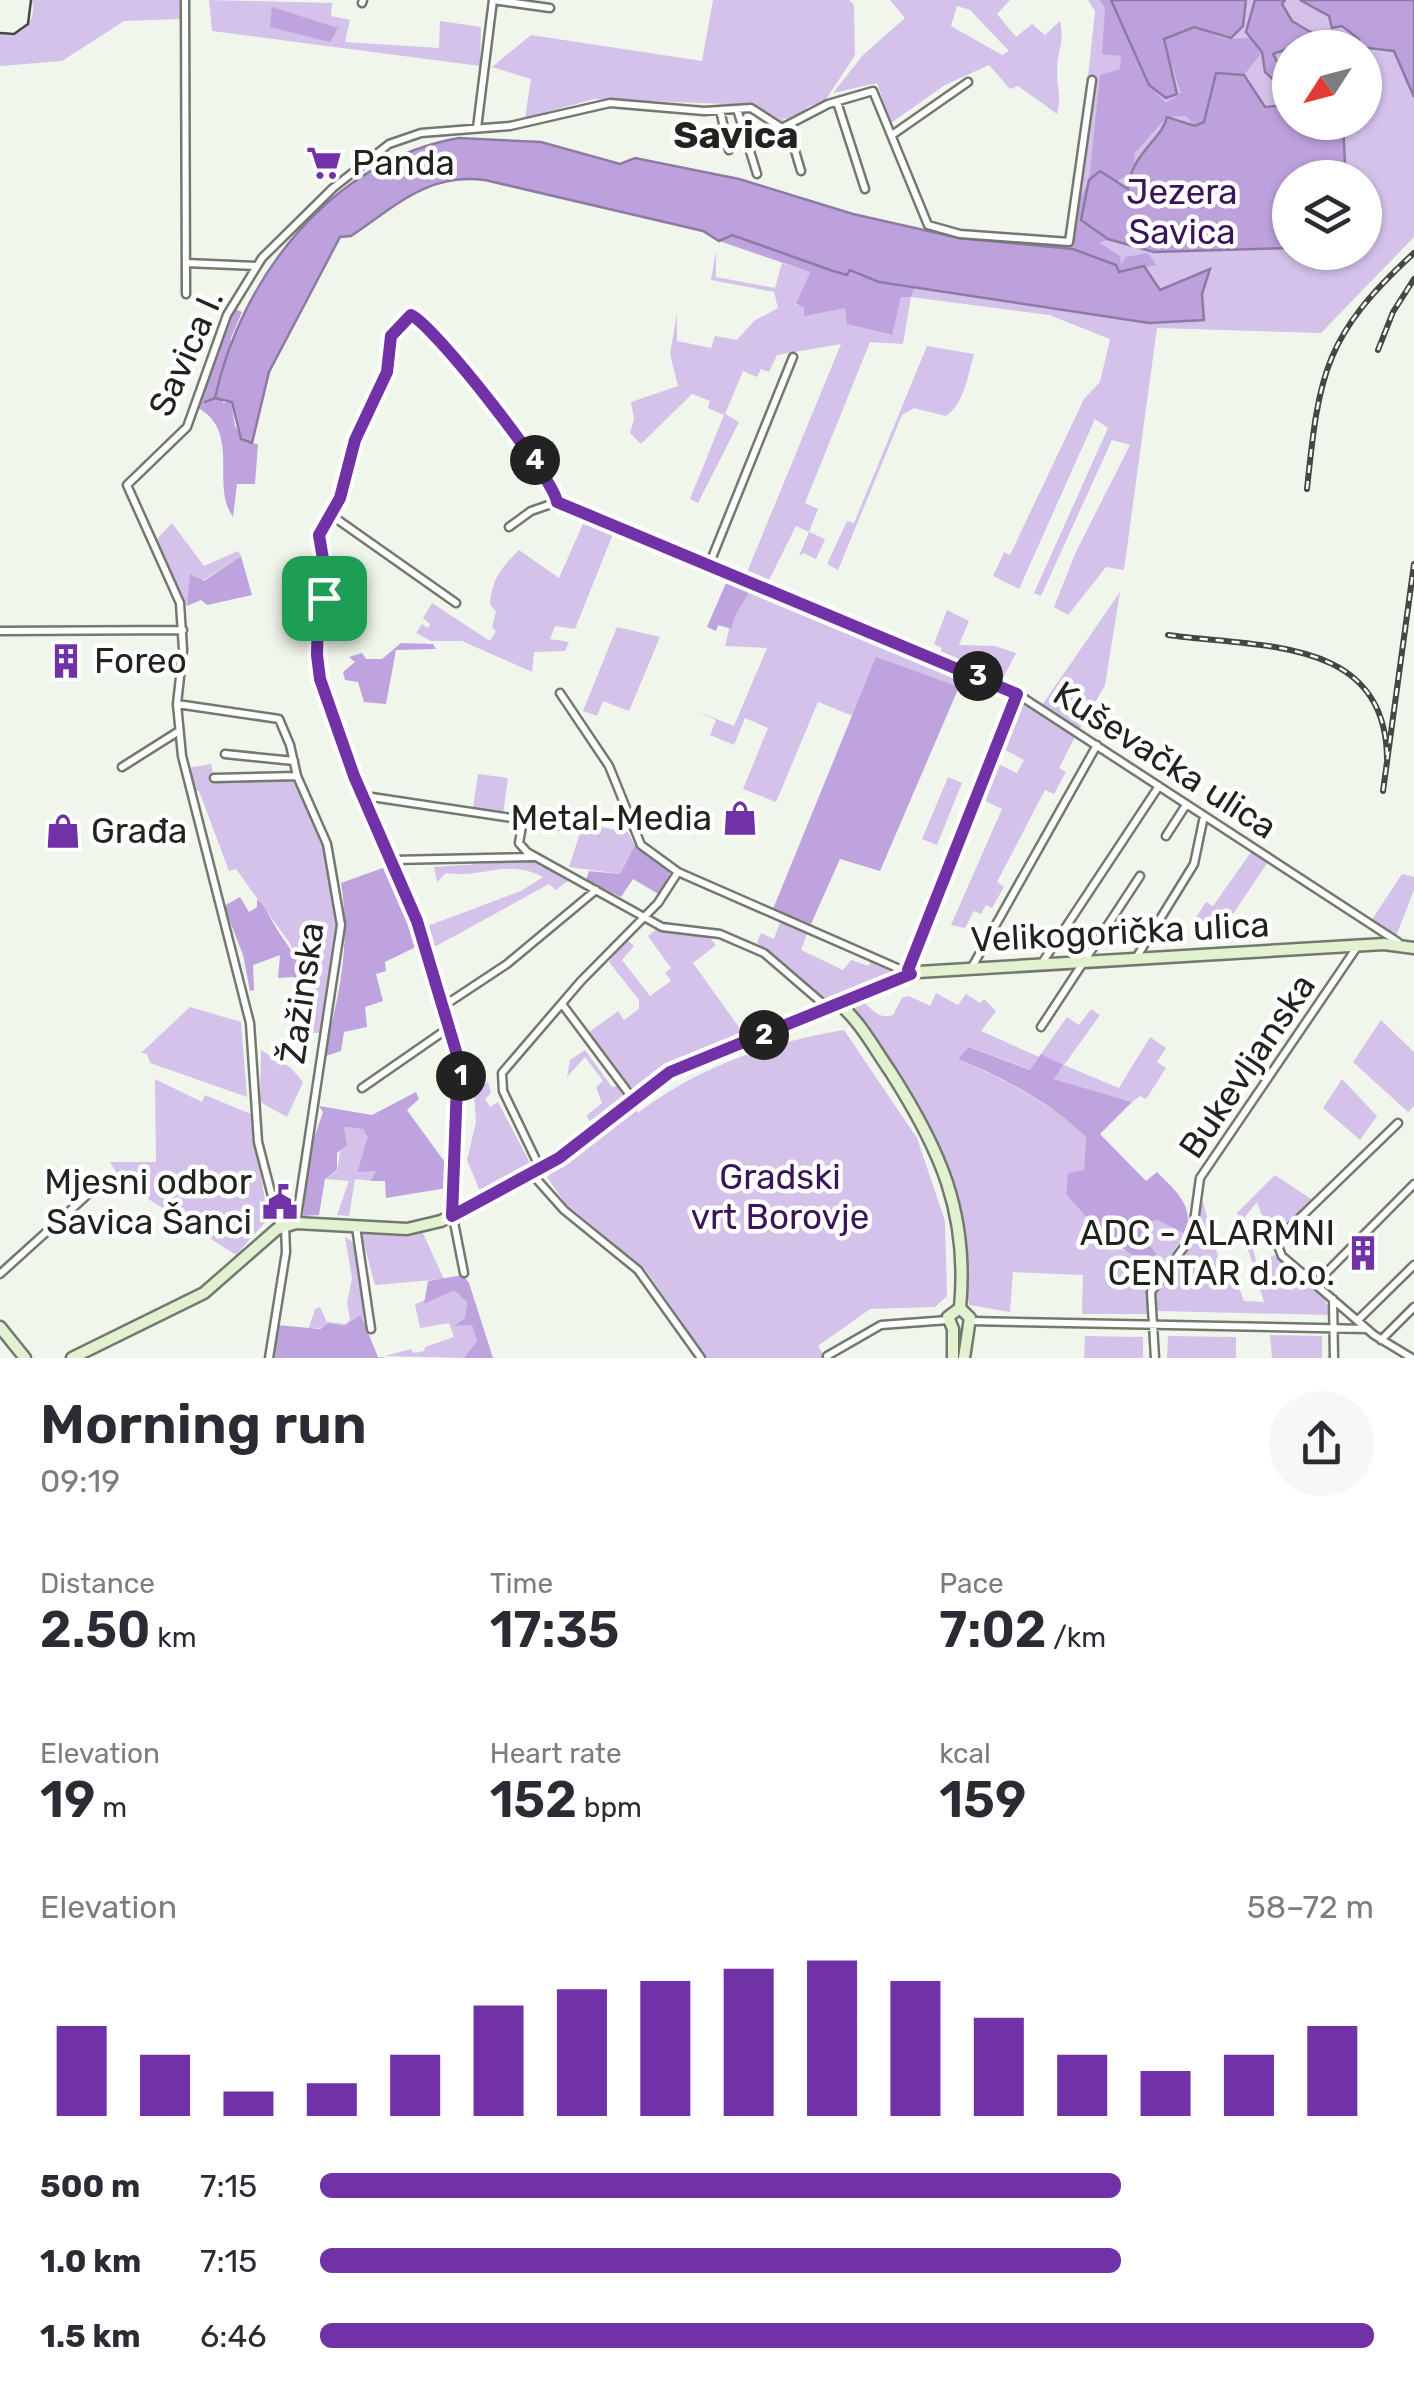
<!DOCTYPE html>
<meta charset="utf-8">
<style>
body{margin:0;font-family:Rubik,sans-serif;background:#f7f7f7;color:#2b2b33;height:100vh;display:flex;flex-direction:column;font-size:38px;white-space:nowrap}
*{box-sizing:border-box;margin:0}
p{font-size:32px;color:#7c7c81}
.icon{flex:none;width:55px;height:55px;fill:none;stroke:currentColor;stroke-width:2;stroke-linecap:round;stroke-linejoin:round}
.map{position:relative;height:1358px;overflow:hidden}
.details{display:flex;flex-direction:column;background:#fff;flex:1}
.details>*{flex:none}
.needle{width:65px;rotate:234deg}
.tools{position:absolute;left:1272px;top:30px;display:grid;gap:20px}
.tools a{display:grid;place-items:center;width:110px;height:110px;border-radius:50%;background:#fff;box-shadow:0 2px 8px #0004;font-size:50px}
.pin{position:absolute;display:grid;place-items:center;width:85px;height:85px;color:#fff;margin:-42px;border-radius:20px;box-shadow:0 5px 15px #0006}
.km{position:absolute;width:50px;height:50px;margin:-25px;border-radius:50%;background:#222;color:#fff;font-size:28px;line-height:50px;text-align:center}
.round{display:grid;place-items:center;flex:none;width:105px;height:105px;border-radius:52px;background:#f7f7f7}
.overview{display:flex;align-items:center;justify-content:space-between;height:170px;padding:0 40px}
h1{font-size:55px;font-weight:600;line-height:75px}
.stats{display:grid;grid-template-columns:repeat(3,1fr);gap:15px;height:170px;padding:10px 40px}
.stats div{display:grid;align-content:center}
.stats b{font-size:50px;font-weight:600}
.stats small{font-size:28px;font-weight:400}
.stats p{font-size:28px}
.chart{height:280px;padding:20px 40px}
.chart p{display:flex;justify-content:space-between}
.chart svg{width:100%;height:180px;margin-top:10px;stroke:#7232a7;stroke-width:6}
ul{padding:0 40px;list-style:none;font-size:32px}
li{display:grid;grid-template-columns:160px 120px 1fr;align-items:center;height:75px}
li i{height:25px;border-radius:12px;background:#7232a7}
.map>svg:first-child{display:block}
.green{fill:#d4c2ea;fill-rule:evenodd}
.forest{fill:#bfa3df}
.water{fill:#bda1dd;stroke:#8e7ba4;stroke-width:2.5}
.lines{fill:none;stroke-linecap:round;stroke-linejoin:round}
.stream{stroke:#8e7ba4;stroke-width:2.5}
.street-casing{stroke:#74796f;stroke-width:11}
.secondary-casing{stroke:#74796f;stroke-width:15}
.street{stroke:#fff;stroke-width:6}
.secondary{stroke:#e2f1d0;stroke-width:10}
.tram{stroke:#444742;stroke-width:2.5}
.rail-casing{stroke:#444742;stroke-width:6}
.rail{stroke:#fff;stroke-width:2.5;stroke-dasharray:8;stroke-linecap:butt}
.route-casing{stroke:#fff;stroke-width:20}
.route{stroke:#7232a7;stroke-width:12}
.labels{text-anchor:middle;stroke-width:9;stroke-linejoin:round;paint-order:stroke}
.poi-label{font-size:35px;fill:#21231f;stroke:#fff;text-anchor:start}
.park-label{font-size:35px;fill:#3b145a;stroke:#fff}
.street-label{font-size:35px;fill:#21231f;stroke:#fff}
.neighbourhood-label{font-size:38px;font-weight:bold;fill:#21231f;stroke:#fff}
</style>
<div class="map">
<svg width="1414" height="1358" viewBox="0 0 1414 1358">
<rect width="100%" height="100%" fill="#f0f6eb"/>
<path class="green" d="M32 0H180V19L124 21 62 61 0 66V34C22 38 37 22 32 0Z
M209 0 332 3 331 16 350 20 345 42 439 48 440 21 481 27 480 66 212 31Z
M713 0H849L854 5 855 55 825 101 807 107 809 112 799 119 793 115 795 121 783 118 784 123 754 105 594 99 525 118 531 79 492 67 531 35 702 61Z
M890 0H1010L997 14 1016 37 1032 24 1045 35 1060 21C1065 44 1057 51 1057 72 1057 89 1062 96 1057 114L1018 86 1010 89 989 65 945 85 891 123 877 83 833 93 863 55 905 18ZM957 6 970 10 1009 51 1002 55 951 26Z
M1088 0H1414V237L1321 333 1157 328 1124 570 1106 567 1068 615 1054 607 1075 554 1130 445 1112 440 1041 596 1034 593 1108 428 1095 419 1019 589 993 576 1004 552 1010 555 1084 399 1100 382 1110 339 1049 315 911 297 903 344 870 342 805 503 818 509 809 532 825 539 816 559 804 553 799 556 809 532 796 526 766 586 745 577 841 344 777 355 769 372 761 369 757 377 743 371 725 414 739 422 698 503 690 499 724 415 708 408 710 401 692 394 641 444 630 433 634 419 631 402 678 386 670 354 677 313V341L711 348 715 336 737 340 754 321 778 308 774 292 711 280 716 251V277L775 288 782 263 810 272 796 305 845 307 848 324 891 335 901 297H911L915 286 1063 311 1095 11ZM1290 48H1365V122H1290ZM1290 178H1365V252H1290Z
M927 346 974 354C968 375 964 404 946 416L914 408 902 415 838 570 827 564 847 521 854 523Z
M586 517 613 534 575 629 555 626 550 639 569 642 565 651 534 652 532 672 462 641H431L416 633 422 624 428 628 430 624 423 618 432 603 490 641 496 631 492 627 496 611 490 605C491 580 502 567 519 550L559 578Z
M172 523 204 566 238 551 241 556 190 589 186 607 156 540Z
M751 585 965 676 959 687 876 658 853 716 818 702 776 802 743 789 768 728 745 718 734 745 710 735 716 720 696 711 734 726 767 648 725 646 733 613Z
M1120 592 1105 685 1079 730 1042 705Z
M947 610 969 621 959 645 995 646 1016 653 1002 680 940 653 942 648 934 644Z
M617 627 660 637 629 711 603 701 597 716 583 711Z
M1017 701H1023L1076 735 1059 768 1066 772 1054 794 1045 790 997 882 1004 887 992 908 986 905 981 914 974 911 965 928 951 925 1002 809 977 797 992 761 1017 773 1024 760 998 746Z
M211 764 215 781 292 780C318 823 338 876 338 926 338 961 327 999 321 1033H305L301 1009 295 1008 294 984 301 990 291 945 236 869 229 871 199 791 192 792 187 768Z
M478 774 508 778 503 814 473 808Z
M948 777 962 783 937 845 922 839Z
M583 824 628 832 635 845 620 874 569 867Z
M1251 852 1268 862 1218 936 1196 917 1206 902 1213 906Z
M533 860 570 879 556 890 549 884 429 950 422 928 521 891 543 877C505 858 485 879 446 873L437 882 434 867Z
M1402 874 1414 877V890L1396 936 1371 921Z
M781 919 808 931 801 950 843 970 851 960 869 966 872 959 904 973 830 1003 757 943 761 933 774 939Z
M657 929 709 937 716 945 693 963 746 1037 673 1063 631 1092 588 1033 618 1011 624 1020 639 1009V1000L609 962 626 939 634 946 622 960 650 996 671 981 665 973 671 968 648 936Z
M936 993 958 1005 966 994 980 1003 984 999 996 1011 981 1031 1039 1057 1031 1070 970 1047 958 1059C1004 1079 1050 1102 1086 1137L1084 1171 1066 1188V1194L1118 1249 1159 1257 1141 1234 1145 1222 1158 1219 1185 1234 1152 1284 1148 1314H1082L1083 1275 1013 1272 1010 1312 969 1305 955 1192 938 1144 850 1009 865 1003C874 1012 880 1019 893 1015L902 998 909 996 930 1006Z
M190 1007 241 1022 247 1097 150 1063 147 1054 141 1053Z
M1091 1009 1100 1015 1064 1065 1119 1088 1150 1037 1166 1048 1157 1062 1166 1068 1146 1099 1140 1096 1132 1102 1054 1079 1062 1065 1041 1054 1067 1017 1079 1025Z
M1381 1020 1414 1052V1106L1408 1112 1353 1062Z
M844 1030 917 1138 945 1221 947 1296 935 1307 870 1309 818 1346 825 1358H707L645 1269 565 1203 547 1177 634 1104 638 1113C698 1067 770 1042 844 1030Z
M261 1050 291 1068 303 1082 287 1117 260 1102Z
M585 1050 612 1087 617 1086 627 1098 593 1125 586 1116 602 1103 596 1087 603 1081 585 1057 567 1077 570 1060Z
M155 1079 202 1102 205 1095 251 1114 268 1219 236 1255 122 1182 110 1162H156Z
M1342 1079 1377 1116 1360 1140 1323 1108Z
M488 1082 491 1093 485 1099 490 1107 498 1102 530 1163 481 1194 467 1160 476 1122 474 1092Z
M344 1127 363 1129 369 1137 357 1171H377L371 1181 355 1179 349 1216 337 1215 349 1181 325 1179 337 1171Z
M1275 1175 1314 1201 1271 1240 1257 1202 1245 1217 1257 1265 1274 1255 1323 1295 1331 1315 1156 1311 1154 1295 1196 1234 1199 1203 1203 1202 1223 1274 1236 1279 1244 1301 1264 1302 1237 1213Z
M421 1229 444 1279 375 1285 361 1233Z
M345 1237 356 1244 362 1264 364 1320 361 1316 344 1327 309 1328 315 1309 320 1307 327 1322 346 1324 350 1319 347 1303 352 1278Z
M454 1289 467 1302 465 1318 457 1326 472 1324 477 1341 465 1358 385 1356 411 1349 414 1353 424 1351 425 1347 454 1337 449 1323 420 1328 415 1304Z
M1270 1335 1322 1336V1358H1272Z
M1085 1336 1143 1337V1358H1084Z
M1168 1336 1236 1337V1358H1167Z"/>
<path class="forest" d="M1100 0H1111L1149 85 1166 103 1181 93 1163 39 1194 27 1225 39 1249 38 1262 52 1244 75 1216 73 1204 122 1195 126 1186 116 1167 117 1134 154 1135 171 1116 182 1100 172 1081 220 1108 239 1100 243 1120 256 1121 265 1126 257 1148 253 1156 265 1119 272 1115 265 1073 249 1069 223 1089 180 1100 75 1120 69 1121 56 1102 54 1105 8Z
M272 7 338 28 330 42 270 27Z
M732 234 833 271 849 269 879 282 915 286 911 297H901L892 335 847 324 845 308 804 316V307L796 304 810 272 719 241Z
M235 309 242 312 231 338 223 403 231 401 235 426 247 443 258 444 255 484H237L233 517C210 484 242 432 197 407Z
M241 556 252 595 207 605 201 600 187 606 190 574 204 581Z
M729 576 751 585C747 603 733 610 732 629L718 625 716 631 707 627Z
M401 643 433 644 436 649 396 650 386 704 364 702 358 682 345 680 343 672 355 662 349 657 362 653 366 659H382Z
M876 657 959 687 880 871 840 859 811 924 773 909Z
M635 845 670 873 660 895 633 879 621 897 586 880 589 871 620 874Z
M391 865 422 944 385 962 386 971 376 974 383 1001 365 1007 367 1027 344 1032 341 1051 323 1057C339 998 351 945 341 883Z
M240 897 249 912 257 907V899C266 907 269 916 275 926 290 951 303 960 302 992L294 977 278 978 280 955 253 965 254 990 250 991 243 955 224 906Z
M969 1047 1030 1070 1041 1054 1063 1065 1054 1079 1132 1102 1100 1134 1146 1181 1157 1172C1175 1190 1196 1207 1185 1234L1158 1220 1145 1222 1141 1234 1159 1257 1152 1261C1121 1257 1087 1218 1066 1194L1068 1173 1084 1170 1086 1137C1050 1102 1004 1078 958 1059Z
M416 1092 419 1099 407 1110 449 1168 447 1188 386 1198 385 1181H371L376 1171 357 1172 368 1137 363 1129 344 1127 347 1145 337 1153V1170L325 1179 319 1215 303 1216 309 1153 323 1112 319 1106 372 1115Z
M463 1275 469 1283 493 1358H464L477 1341 472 1325 454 1326 465 1318 467 1302 454 1290 424 1304 428 1281Z
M361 1315 378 1357 388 1358H272L277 1325 320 1329 329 1323 344 1326Z"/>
<path class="water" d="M1111 0H1246L1243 26 1231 38 1194 27 1164 39 1177 94 1166 98 1149 85Z
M1255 0H1285L1282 4 1292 21 1336 47 1290 48 1273 54 1279 65 1290 64V122L1343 123 1345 164 1339 177 1290 178V248L1154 252 1108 239 1081 220 1089 180 1100 171 1128 189C1131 153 1162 140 1167 117L1195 126 1204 122 1216 73 1244 75 1265 107 1288 105 1279 85 1265 72 1262 52 1246 32Z
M1300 0H1414V97L1394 51 1359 47V39L1342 26 1332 28 1329 16Z
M459 138 541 142 620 164 635 158 739 179 853 214 959 238 1073 249 1116 265 1119 272 1144 266 1160 290 1210 269 1202 294 1204 320 1149 323 879 282 850 270 847 275 833 271 732 235 719 241 703 231 485 180C427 173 396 206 351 236L340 237 269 372 252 443 241 439 232 402 215 398C241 277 332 160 459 138Z"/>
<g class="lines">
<path class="stream" d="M205 402 215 398"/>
<defs>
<path id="street" d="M185 0 186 294
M493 0 550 8
M362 3 363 0
M837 102 865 189
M737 109 757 174
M720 110 729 150
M788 127 801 171
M477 128 493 0
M892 135 968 82
M186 263 257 266
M331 515 456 603
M509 527 531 511 557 502 1005 686 1398 942
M709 565 793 357
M0 631 183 630
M560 693 609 766 641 845 678 872 911 974
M177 704 279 719 290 745 297 776 327 844 341 925 296 1223
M225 754 294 761
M122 767 179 731
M214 778 297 776
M365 796 565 826
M523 820 519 843 527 852 662 927 720 934 764 953 828 1008
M1166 836 1186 805
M393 860 535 857
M1136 958 1194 864 1204 816
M1042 963 1159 786
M972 967 1097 745
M908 970 1017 693
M562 1004 633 1099
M445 1005 507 964 596 890
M1041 1027 1140 876
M362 1088 450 1027
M540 1168 503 1091 502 1073 581 981 658 903 678 872
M532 1174 564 1210 638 1270 701 1358
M280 1227 258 1142 250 1023 182 756 177 704 183 650 180 603 127 485 187 427 227 315 262 258 333 188 389 144 421 133 510 126 610 103 704 111 751 108 782 128 828 104 873 91 928 225 960 234 1069 242 1092 80
M356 1227 371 1329
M464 1273 450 1202 461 1086 458 1058 417 921 354 776 321 679 317 655 319 614 327 583 319 535 343 491 355 440 387 372V347L404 318 416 317C444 341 553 471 557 502
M0 1274 106 1178
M1315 1284 1282 1256 1276 1241 1398 1123
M1333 1299 1334 1358
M1358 1320 1414 1265
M970 1321 1367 1329
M1381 1340 1414 1307
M827 1356 881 1325 948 1320
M269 1358 286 1252 285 1226
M1155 1358 1151 1292 1192 1236 1200 1178 1357 947
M1412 1358 1374 1335 1315 1284 1414 1184"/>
<path id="secondary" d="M839 1004C860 1021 874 1048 890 1071 940 1149 969 1213 960 1308
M960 1308 970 1318 964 1358
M0 1327 25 1358
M953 1329 948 1317 960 1308
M72 1358 204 1293 277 1229 296 1223 407 1229 441 1221 559 1158 663 1076 918 972 1384 944 1414 948
M953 1358V1329"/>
</defs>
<use href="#street" class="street-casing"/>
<use href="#secondary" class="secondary-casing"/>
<use href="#street" class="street"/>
<use href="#secondary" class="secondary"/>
<path class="tram" d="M0 33 14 34 28 24 31 0"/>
<defs>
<path id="rail" d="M1378 350 1393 312 1414 279
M1307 489C1319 372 1325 335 1414 253
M1168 635C1260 648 1386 636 1387 759
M1383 791 1414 564"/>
</defs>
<use href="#rail" class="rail-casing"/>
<use href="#rail" class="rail"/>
</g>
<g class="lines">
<defs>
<path id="route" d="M411 315C434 325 554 478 557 502L1017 694 908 970 911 974 670 1072 559 1158 452 1216 458 1058 417 921 354 776 320 679 317 655 318 614 327 583 319 535 340 498 355 440 387 372 391 336Z"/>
</defs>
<use href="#route" class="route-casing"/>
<use href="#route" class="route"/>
</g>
<defs>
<symbol id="supermarket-bare" viewBox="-9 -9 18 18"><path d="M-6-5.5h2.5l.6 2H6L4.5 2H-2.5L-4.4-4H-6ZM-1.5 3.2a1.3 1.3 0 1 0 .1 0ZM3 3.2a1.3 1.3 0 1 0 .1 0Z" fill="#7232a7" stroke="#fff" stroke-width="2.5" paint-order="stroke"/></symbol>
<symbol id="building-bare" viewBox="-9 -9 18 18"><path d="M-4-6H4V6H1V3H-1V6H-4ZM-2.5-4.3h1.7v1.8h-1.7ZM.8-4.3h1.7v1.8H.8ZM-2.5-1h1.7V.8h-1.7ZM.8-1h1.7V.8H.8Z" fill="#7232a7" stroke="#fff" stroke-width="2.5" paint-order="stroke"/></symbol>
<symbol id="shop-bare" viewBox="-9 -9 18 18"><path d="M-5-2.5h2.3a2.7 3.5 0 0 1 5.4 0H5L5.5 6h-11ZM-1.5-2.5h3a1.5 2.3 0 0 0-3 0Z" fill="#7232a7" stroke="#fff" stroke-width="2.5" paint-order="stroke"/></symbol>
<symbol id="civic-bare" viewBox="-9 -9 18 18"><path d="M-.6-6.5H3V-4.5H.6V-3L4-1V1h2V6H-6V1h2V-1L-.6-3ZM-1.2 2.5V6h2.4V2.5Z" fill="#7232a7" stroke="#fff" stroke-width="2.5" paint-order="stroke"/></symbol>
</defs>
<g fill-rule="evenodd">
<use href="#supermarket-bare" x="299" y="138" width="50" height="50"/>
<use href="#building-bare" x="41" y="636" width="50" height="50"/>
<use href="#shop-bare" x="715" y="793" width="50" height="50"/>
<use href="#shop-bare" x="38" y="806" width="50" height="50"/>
<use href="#civic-bare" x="255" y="1177" width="50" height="50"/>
<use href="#building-bare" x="1338" y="1228" width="50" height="50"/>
</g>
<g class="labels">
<g class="poi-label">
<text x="352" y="175">Panda</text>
<text x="94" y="673">Foreo</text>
<text x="712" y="830" text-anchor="end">Metal-Media</text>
<text x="91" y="843">Građa</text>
<text x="252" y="1194" text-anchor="end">Mjesni odbor<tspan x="252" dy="40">Savica Šanci</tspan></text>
<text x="1335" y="1245" text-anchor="end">ADC - ALARMNI<tspan x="1335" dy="40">CENTAR d.o.o.</tspan></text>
</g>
<g class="park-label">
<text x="1182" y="204">Jezera<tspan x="1182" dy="40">Savica</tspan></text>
<text x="780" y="1189">Gradski<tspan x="780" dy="40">vrt Borovje</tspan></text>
</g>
<g class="street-label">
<text transform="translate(186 353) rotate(-66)" y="12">Savica I.</text>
<text transform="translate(1165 760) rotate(33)" y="12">Kuševačka ulica</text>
<text transform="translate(1120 932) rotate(-3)" y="12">Velikogorička ulica</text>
<text transform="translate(302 993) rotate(-82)" y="12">Žažinska</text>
<text transform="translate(1247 1066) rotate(-56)" y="12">Bukevljanska</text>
</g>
<g class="neighbourhood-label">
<text x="736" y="148">Savica</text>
</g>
</g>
</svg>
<div class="tools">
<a><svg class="needle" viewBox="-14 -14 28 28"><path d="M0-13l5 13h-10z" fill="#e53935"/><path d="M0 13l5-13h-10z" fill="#7c7c81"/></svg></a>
<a><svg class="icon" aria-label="layers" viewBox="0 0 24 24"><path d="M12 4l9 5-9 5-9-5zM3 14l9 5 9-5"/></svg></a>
</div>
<div class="pin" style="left:324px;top:598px;background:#1e9e55"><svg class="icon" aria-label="arrive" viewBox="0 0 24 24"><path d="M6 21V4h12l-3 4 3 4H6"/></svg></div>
<b class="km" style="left:461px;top:1076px">1</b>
<b class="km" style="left:764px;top:1035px">2</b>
<b class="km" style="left:978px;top:676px">3</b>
<b class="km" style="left:535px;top:460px">4</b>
</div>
<section class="details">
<div class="overview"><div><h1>Morning run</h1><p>09:19</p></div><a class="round"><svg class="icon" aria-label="share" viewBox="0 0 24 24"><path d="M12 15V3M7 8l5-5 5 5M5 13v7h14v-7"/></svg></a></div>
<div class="stats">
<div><p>Distance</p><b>2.50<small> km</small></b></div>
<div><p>Time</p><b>17:35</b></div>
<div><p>Pace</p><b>7:02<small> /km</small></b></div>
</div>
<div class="stats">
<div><p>Elevation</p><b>19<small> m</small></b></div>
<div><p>Heart rate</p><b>152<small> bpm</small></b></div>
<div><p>kcal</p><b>159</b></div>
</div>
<div class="chart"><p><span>Elevation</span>58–72 m</p>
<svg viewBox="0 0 160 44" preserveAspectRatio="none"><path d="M5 44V22M15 44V29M25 44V38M35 44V36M45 44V29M55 44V17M65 44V13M75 44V11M85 44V8M95 44V6M105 44V11M115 44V20M125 44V29M135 44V33M145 44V29M155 44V22"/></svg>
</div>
<ul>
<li><b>500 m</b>7:15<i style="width:76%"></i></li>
<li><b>1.0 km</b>7:15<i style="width:76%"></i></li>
<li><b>1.5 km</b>6:46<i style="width:100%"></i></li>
</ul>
</section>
